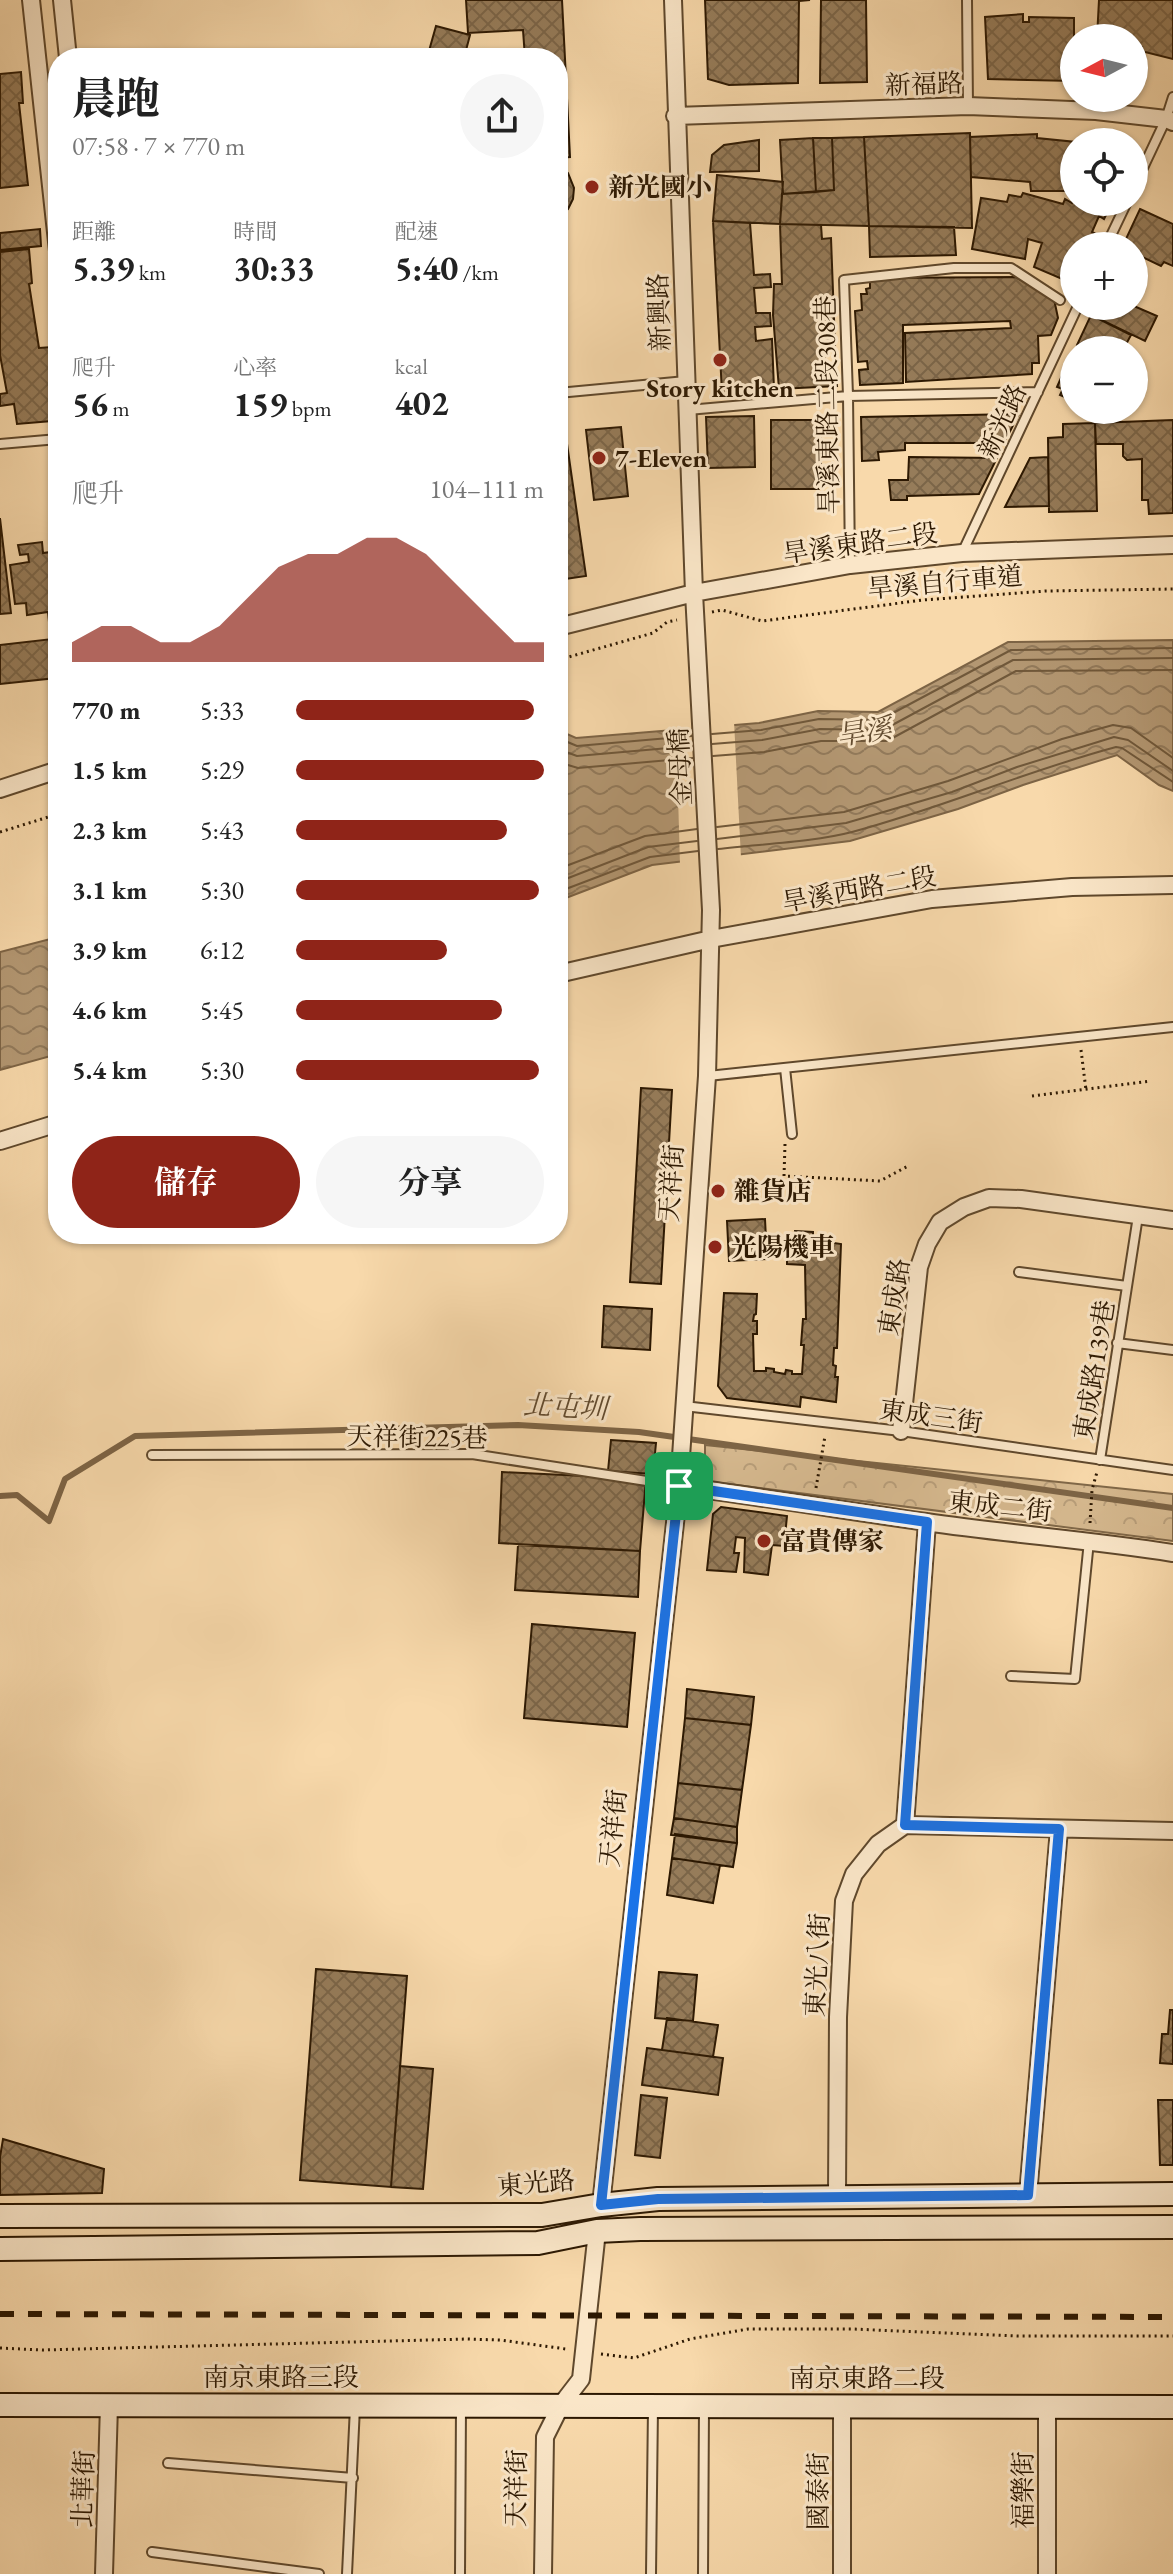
<!DOCTYPE html>
<html lang="zh-TW">
<meta charset="utf-8">
<style>
body{margin:0;font-family:"EB Garamond","Noto Serif TC",serif;background:#f6f6f6;color:#222;height:100vh;display:flex;flex-direction:column;font-size:30px;white-space:nowrap}
*{box-sizing:border-box;margin:0}
p{font-size:26px;color:#767676}
.icon{flex:none;width:44px;height:44px;fill:none;stroke:currentColor;stroke-width:2;stroke-linecap:round;stroke-linejoin:round}
.map{position:relative;flex:1;overflow:hidden}
.side{position:absolute;left:48px;top:48px;width:520px;height:1196px;display:flex;flex-direction:column;background:#fff;border-radius:32px;box-shadow:0 2px 6px #0004}
.side>*{flex:none}
.needle{width:52px;rotate:263deg}
.buttons{position:absolute;left:1060px;top:24px;display:grid;gap:16px}
.buttons a{display:grid;place-items:center;width:88px;height:88px;border-radius:50%;background:#fff;box-shadow:0 2px 6px #0004;font-size:40px}
.pin{position:absolute;display:grid;place-items:center;width:68px;height:68px;color:#fff;margin:-34px;border-radius:16px;box-shadow:0 4px 12px #0006}
.round{display:grid;place-items:center;flex:none;width:84px;height:84px;border-radius:42px;background:#f6f6f6}
.head{display:flex;align-items:center;justify-content:space-between;height:136px;padding:0 24px}
h1{font-size:44px;font-weight:700;line-height:60px}
.metrics{display:grid;grid-template-columns:repeat(3,1fr);gap:12px;height:136px;padding:8px 24px}
.metrics div{display:grid;align-content:center}
.metrics b{font-size:34px;font-weight:700}
.metrics small{font-size:22px;font-weight:400}
.metrics p{font-size:22px}
.chart{height:224px;padding:16px 24px}
.chart p{display:flex;justify-content:space-between}
.chart svg{width:100%;height:144px;margin-top:8px;fill:#8f2418;opacity:.7}
.cta{display:flex;gap:16px;margin-top:auto;padding:16px 24px}
.cta a{flex:1;height:92px;border-radius:48px;background:#8f2418;color:#fff;font-size:32px;font-weight:700;line-height:92px;text-align:center}
.cta a+a{background:#f6f6f6;color:#222}
ul{padding:0 24px;list-style:none;font-size:26px}
li{display:grid;grid-template-columns:128px 96px 1fr;align-items:center;height:60px}
li i{height:20px;border-radius:10px;background:#8f2418}
.map>svg:first-child{display:block}
.park{fill:url(#park-crowns);stroke:#806848;stroke-width:2}
.water{fill:url(#water-waves);stroke:#7d6445;stroke-width:2}
.pier{fill:#f8d9ab}
.lines{fill:none;stroke-linecap:round;stroke-linejoin:round}
.shore{stroke:#70583a;stroke-width:2}
.stream{stroke:#7d6445;stroke-width:6}
.building{fill:url(#building-cross-hatch);stroke:#2c1802;stroke-width:2}
.lane-casing{stroke:#5f482c;stroke-width:12}
.street-casing{stroke:#5f482c;stroke-width:20}
.secondary-casing{stroke:#2c1802;stroke-width:26}
.path{stroke:#2c1802;stroke-width:3;stroke-dasharray:2 4;stroke-linecap:butt}
.lane{stroke:#fae6c8;stroke-width:8}
.street{stroke:#fae6c8;stroke-width:16}
.secondary{stroke:#fae6c8;stroke-width:22}
.rail{stroke:#2c1802;stroke-width:6;stroke-dasharray:14 14;stroke-linecap:butt}
.route-casing{stroke:#fff;stroke-width:16}
.route{stroke:#1a73e8;stroke-width:10}
.poi-dot{fill:#8f2418;stroke:#fae6c8;stroke-width:3}
.labels{text-anchor:middle;stroke-width:6;stroke-linejoin:round;paint-order:stroke}
.street-label{font-size:26px;fill:#2c1802;stroke:#fae6c8}
.poi-label{font-size:26px;font-weight:bold;fill:#2c1802;stroke:#fae6c8;text-anchor:start}
.water-label{font-size:28px;font-style:italic;fill:#624b2f;stroke:#fae6c8}
</style>
<div class="map">
<svg width="1173" height="2574" viewBox="0 0 1173 2574">
<defs>
<pattern id="park-crowns" width="20" height="18" patternUnits="userSpaceOnUse" patternTransform="scale(2)"><rect width="20" height="18" fill="#d5b88e"/><path d="M2 6a3 3 0 1 1 6 0M12 15a3 3 0 1 1 6 0" fill="none" stroke="#b79d79"/></pattern>
<pattern id="water-waves" width="16" height="10" patternUnits="userSpaceOnUse" patternTransform="scale(2)"><rect width="16" height="10" fill="#b39772"/><path d="M0 5q4-4 8 0t8 0" fill="none" stroke="#927a5b"/></pattern>
<pattern id="building-cross-hatch" width="8" height="8" patternUnits="userSpaceOnUse" patternTransform="scale(2)"><rect width="8" height="8" fill="#967c5a"/><path d="M0 0l8 8M0 8l8-8" fill="none" stroke="#7b6548"/></pattern>
</defs>
<rect width="100%" height="100%" fill="#f8d9ab"/>
<filter id="stains"><feTurbulence type="fractalNoise" baseFrequency=".0025" numOctaves="4"/><feColorMatrix values="0 0 0 0 .2 0 0 0 0 .09 0 0 0 0 .02 0 0 0 .5 -.17"/></filter>
<radialGradient id="worn" r=".72"><stop offset=".6" stop-color="#630" stop-opacity="0"/><stop offset="1" stop-color="#630" stop-opacity=".3"/></radialGradient>
<path class="park" d="M705 1445 1173 1494V1541L705 1481Z"/>
<path class="water" d="M1173 640V791L1159 785 1117 755 1023 785 958 809 850 841 652 865 558 901V730L576 738 759 723 818 711 878 712 1008 642Z
M58 937V1054L0 1070V952Z"/>
<path class="pier" d="M734 721 741 858 680 865 676 725Z"/>
<g class="lines">
<path class="shore" d="M712 734 761 730 819 719 880 720 1011 650 1173 648
M558 738 577 746 692 736
M712 744 762 740 820 729 883 730 1013 660 1173 658
M558 749 577 756 692 746
M713 756 764 752 821 741H887L1016 671 1173 670
M558 762 578 768 693 758
M717 827 844 812 948 781 1062 739 1113 725 1131 728 1173 758
M717 839 846 823 952 792 1017 767 1114 737 1128 740 1173 771
M718 849C759 844 814 842 852 832 942 808 1026 771 1116 747L1122 748 1173 782
M558 869 645 836 697 829
M558 882 648 847 697 841
M558 892 650 857 698 851"/>
<path class="stream" d="M0 1496 17 1495 49 1521 65 1479 135 1436 518 1425 639 1432 1173 1508"/>
</g>
<path class="building" d="M466 0H562L570 157 558 158V58H525L523 30 468 33Z
M705 0H810L799 1 798 83 729 85 708 79Z
M821 0H866L867 82 820 83Z
M1099 0H1173V59L1141 51 1142 47H1134V38H1097Z
M1023 14V22H1029V17L1074 18V81L988 79 985 17Z
M436 26 470 35 464 58H427Z
M1134 57H1140L1139 88 1134 87Z
M21 72 23 103H19L28 185 0 188V74Z
M970 133 972 228 869 226 864 137Z
M1037 134V138L1076 142 1074 191H1031L1030 182 971 177 970 137Z
M864 137 869 226 780 224 782 194 834 190 832 138Z
M813 138H832L834 190 816 192Z
M813 138 816 192 783 194 780 140Z
M759 140V171L710 172 712 155 724 145Z
M558 164 568 173 574 188 573 199 568 209 558 217Z
M717 175 783 182 780 224 713 221Z
M1023 193 1063 204 1065 199 1072 203 1074 199V202H1119L1113 211 1109 209 1104 219 1099 216 1092 232 1102 237 1098 246H1074V284L1034 267 1042 243 1028 239 1025 259 972 249 981 198 1007 202 1009 195 1021 197Z
M1140 209 1173 224V266L1164 262 1161 266 1134 253V246L1125 241Z
M713 221 750 223 754 275 770 274 771 287 754 288 756 313H770L771 326 755 327 756 341 772 339 774 389 722 393Z
M780 224 821 225 822 239 831 238 835 345H824L825 371 835 370 837 386 779 389 773 315 774 284H782Z
M869 226 954 227 956 255 870 257Z
M40 229 41 246 0 250V233Z
M29 249 32 283 29 284 39 348 52 347 58 412 52 421 17 424 14 404 0 406V394L7 393 0 355V252Z
M1016 277 1054 299 1058 318 1051 335 1038 336 1039 363H1032V374L906 382 905 333 1011 328 1010 321 903 325V383L860 385 859 370 868 369 867 361 858 362 855 311 862 310 861 294H867L866 289 870 288V278Z
M1095 306H1134L1157 316 1145 341 1091 315Z
M1091 315 1131 335 1123 350H1088L1077 345Z
M1073 351 1074 398 1072 400 1060 395 1063 389 1057 387Z
M1019 414 1004 443H905V450L878 452 879 460 862 461 861 417Z
M754 416 755 467 708 468 706 417Z
M771 420H821V489H771Z
M1173 420V513L1149 514 1148 500H1142V459L1127 460 1123 456V444H1096L1095 423Z
M564 423 586 576 558 580V424Z
M1095 423 1097 511 1049 512 1048 438 1063 437V424Z
M621 427 628 496 594 500 586 430Z
M909 457 997 458 979 494 907 496V500H891L889 480H908Z
M1048 457 1049 506 1005 507 1030 458Z
M0 518 11 613 0 614Z
M42 542 43 553 58 551V620L49 622 48 612 27 615 26 603 15 604 10 565 29 562 28 554 20 555 18 545Z
M52 639 56 678 0 684V645Z
M641 1088 672 1090 661 1284 630 1282Z
M765 1219 767 1259 729 1261 727 1221Z
M795 1231 813 1232V1239L834 1240V1243L841 1244 837 1348H834L833 1365 836 1366 835 1377H838L836 1402 801 1397 800 1407 727 1398 718 1386 724 1293 757 1294 756 1314 754 1315 753 1321H757V1334H753L754 1371H766V1368L774 1369V1372L785 1374 786 1370 792 1371V1374H802L804 1345H801L803 1319H806L805 1265 787 1264V1239H794Z
M604 1306 652 1309 650 1350 602 1347Z
M611 1440 656 1443 653 1474 608 1471Z
M502 1472 646 1479 640 1551 499 1543Z
M721 1507 787 1516 784 1546 772 1545 768 1575 744 1572 745 1538 736 1537 734 1553H739L736 1572 707 1570 713 1514Z
M518 1545 640 1551 638 1597 515 1590Z
M532 1624 635 1633 627 1727 524 1718Z
M687 1689 754 1697 751 1725 685 1718Z
M685 1718 751 1725 742 1790 678 1783Z
M678 1783 742 1790 737 1827 674 1818Z
M674 1818 737 1827V1843L671 1835Z
M675 1834 737 1843 733 1867 672 1858Z
M672 1858 720 1865 713 1903 667 1895Z
M316 1969 407 1976 391 2187 300 2180Z
M659 1972 697 1975 693 2021 655 2018Z
M1170 2010H1173V2064L1160 2063 1162 2034H1168Z
M667 2018 718 2025 713 2057 662 2050Z
M647 2048 723 2058 718 2095 642 2085Z
M400 2066 433 2069 423 2189 391 2187Z
M641 2095 667 2098 660 2158 635 2155Z
M1158 2100H1173V2165H1160Z
M3 2139 104 2169 102 2193 0 2195V2157Z"/>
<g class="lines">
<defs>
<path id="lane" d="M967 0 968 105
M1134 187 1166 119 1173 97
M1106 246 1127 202
M558 393 686 381
M688 410 848 396 1038 392
M0 444 58 439
M963 551 1078 306
M850 565 848 396 844 280 954 268H1011L1060 300
M785 1068 792 1134
M708 1076 1173 1027
M1019 1272 1127 1286
M1117 1343 1173 1350
M684 1406 901 1431 1173 1470
M152 1455 472 1454 679 1486
M1100 1460 1138 1216
M1011 1676 1075 1679 1089 1541
M168 2463 353 2478
M152 2552 319 2574
M347 2574 355 2407
M460 2574 461 2407
M651 2574 653 2407
M703 2574 704 2407"/>
<path id="street" d="M31 0 58 251
M62 0 68 58
M675 116 968 106 1096 111 1166 119 1173 122
M558 627 694 593 850 565 962 553 1173 545
M0 789 58 770
M558 974 711 939 932 899 1072 887 1173 885
M0 1141 58 1123
M901 1431 919 1267 927 1244 940 1222 964 1207 989 1198 1021 1199 1173 1220
M679 1486C761 1497 843 1510 926 1522 1008 1534 1091 1540 1173 1553
M905 1825 1173 1831
M837 2195 838 2017 844 1901 854 1874 878 1844 905 1825 927 1522
M1028 2195 1059 1829
M601 2205 679 1486 707 1076 711 910 694 593 673 0
M842 2407V2574
M1047 2407V2574
M104 2574 109 2405
M543 2574 545 2437 561 2405 581 2379 597 2231"/>
<path id="secondary" d="M0 2216 542 2215 601 2205 658 2199 1173 2194
M0 2249 538 2243 597 2231 640 2229 1173 2227
M0 2405 1173 2407"/>
</defs>
<use href="#lane" class="lane-casing"/>
<use href="#street" class="street-casing"/>
<use href="#secondary" class="secondary-casing"/>
<path class="path" d="M712 612 722 610 762 621 923 600 1046 591 1173 589
M558 660 653 633 667 622 677 620
M0 832 58 814
M1081 1050 1086 1090
M1032 1096 1151 1081
M785 1144 784 1176 880 1181 908 1166
M816 1488 825 1436
M1090 1523 1092 1490 1097 1472
M0 2348 42 2350 467 2339 500 2340 566 2349
M601 2354 634 2358 690 2339 748 2329H852L1018 2336H1173"/>
<use href="#lane" class="lane"/>
<use href="#street" class="street"/>
<use href="#secondary" class="secondary"/>
<path class="rail" d="M0 2314 1173 2317"/>
</g>
<g class="lines">
<defs>
<path id="route" d="M679 1486 927 1522 905 1825 1059 1829 1028 2195 658 2199 601 2205Z"/>
</defs>
<use href="#route" class="route-casing"/>
<use href="#route" class="route"/>
</g>
<g class="poi-dot">
<circle cx="592" cy="187" r="8"/>
<circle cx="720" cy="360" r="8"/>
<circle cx="599" cy="458" r="8"/>
<circle cx="718" cy="1191" r="8"/>
<circle cx="715" cy="1247" r="8"/>
<circle cx="764" cy="1541" r="8"/>
</g>
<g class="labels">
<g class="street-label">
<text transform="translate(924 84) rotate(-2)" y="9">新福路</text>
<text transform="translate(659 312) rotate(-92)" y="9">新興路</text>
<text transform="translate(827 405) rotate(-91)" y="9">旱溪東路二段308巷</text>
<text transform="translate(1002 421) rotate(-65)" y="9">新光路</text>
<text transform="translate(860 543) rotate(-8)" y="9">旱溪東路二段</text>
<text transform="translate(945 582) rotate(-5)" y="9">旱溪自行車道</text>
<text transform="translate(680 767) rotate(-93)" y="9">金母橋</text>
<text transform="translate(859 889) rotate(-10)" y="9">旱溪西路二段</text>
<text transform="translate(671 1183) rotate(-86)" y="9">天祥街</text>
<text transform="translate(894 1297) rotate(-81)" y="9">東成路</text>
<text transform="translate(1094 1370) rotate(-81)" y="9">東成路139巷</text>
<text transform="translate(931 1416) rotate(8)" y="9">東成三街</text>
<text transform="translate(417 1437) rotate(1)" y="9">天祥街225巷</text>
<text transform="translate(1000 1506) rotate(6)" y="9">東成二街</text>
<text transform="translate(613 1828) rotate(-84)" y="9">天祥街</text>
<text transform="translate(817 1965) rotate(-87)" y="9">東光八街</text>
<text transform="translate(536 2183) rotate(-5)" y="9">東光路</text>
<text x="281" y="2386">南京東路三段</text>
<text x="867" y="2387">南京東路二段</text>
<text transform="translate(516 2488) rotate(-89)" y="9">天祥街</text>
<text transform="translate(83 2489) rotate(-88)" y="9">北華街</text>
<text transform="translate(1023 2490) rotate(-90)" y="9">福樂街</text>
<text transform="translate(818 2491) rotate(-90)" y="9">國泰街</text>
</g>
<g class="poi-label">
<text x="608" y="196">新光國小</text>
<text x="720" y="397" text-anchor="middle">Story kitchen</text>
<text x="615" y="467">7-Eleven</text>
<text x="734" y="1200">雜貨店</text>
<text x="731" y="1256">光陽機車</text>
<text x="780" y="1550">富貴傳家</text>
</g>
<g class="water-label">
<text transform="translate(864 731) rotate(-9)" y="10">旱溪</text>
<text transform="translate(565 1406) rotate(3)" y="10">北屯圳</text>
</g>
</g>
<rect width="100%" height="100%" filter="url(#stains)"/>
<rect width="100%" height="100%" fill="url(#worn)"/>
</svg>
<div class="buttons">
<a><svg class="needle" viewBox="-14 -14 28 28"><path d="M0-13l5 13h-10z" fill="#e53935"/><path d="M0 13l5-13h-10z" fill="#767676"/></svg></a>
<a><svg class="icon" aria-label="locate" viewBox="0 0 24 24"><circle cx="12" cy="12" r="6"/><path d="M12 2v4M12 18v4M2 12h4M18 12h4"/></svg></a>
<a>+</a>
<a>−</a>
</div>
<div class="pin" style="left:679px;top:1486px;background:#1e9e55"><svg class="icon" aria-label="arrive" viewBox="0 0 24 24"><path d="M6 21V4h12l-3 4 3 4H6"/></svg></div>
<section class="side">
<div class="head"><div><h1>晨跑</h1><p>07:58 · 7 × 770 m</p></div><a class="round"><svg class="icon" aria-label="share" viewBox="0 0 24 24"><path d="M12 15V3M7 8l5-5 5 5M5 13v7h14v-7"/></svg></a></div>
<div class="metrics">
<div><p>距離</p><b>5.39<small> km</small></b></div>
<div><p>時間</p><b>30:33</b></div>
<div><p>配速</p><b>5:40<small> /km</small></b></div>
</div>
<div class="metrics">
<div><p>爬升</p><b>56<small> m</small></b></div>
<div><p>心率</p><b>159<small> bpm</small></b></div>
<div><p>kcal</p><b>402</b></div>
</div>
<div class="chart"><p><span>爬升</span>104–111 m</p>
<svg viewBox="0 0 160 44" preserveAspectRatio="none"><path d="M0 44V38L10 33L20 33L30 38L40 38L50 33L60 24L70 15L80 11L90 11L100 6L110 6L120 11L130 20L140 29L150 38L160 38V44z"/></svg>
</div>
<ul>
<li><b>770 m</b>5:33<i style="width:96%"></i></li>
<li><b>1.5 km</b>5:29<i style="width:100%"></i></li>
<li><b>2.3 km</b>5:43<i style="width:85%"></i></li>
<li><b>3.1 km</b>5:30<i style="width:98%"></i></li>
<li><b>3.9 km</b>6:12<i style="width:61%"></i></li>
<li><b>4.6 km</b>5:45<i style="width:83%"></i></li>
<li><b>5.4 km</b>5:30<i style="width:98%"></i></li>
</ul>
<div class="cta"><a>儲存</a><a>分享</a></div>
</section>
</div>
